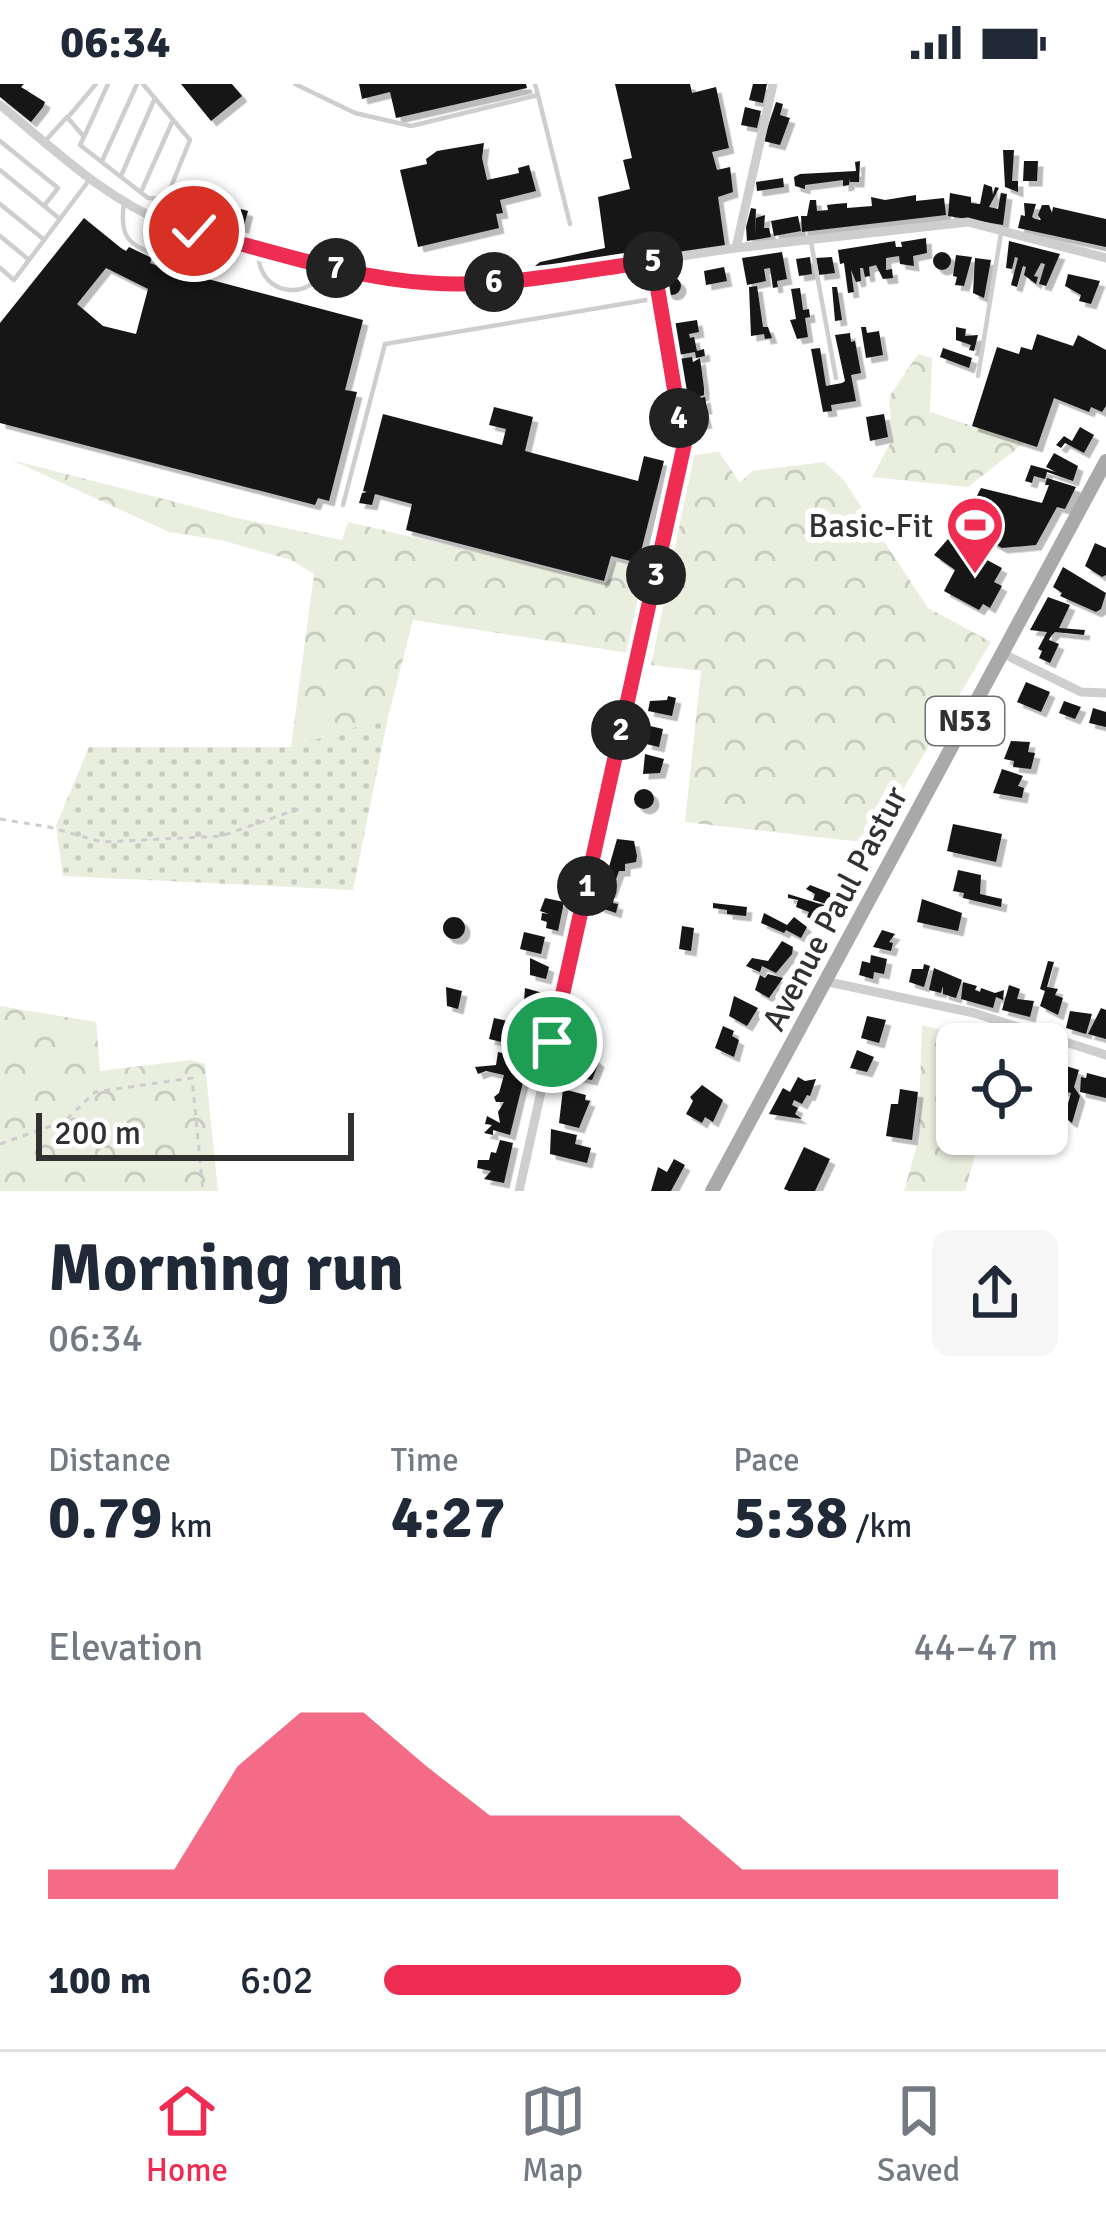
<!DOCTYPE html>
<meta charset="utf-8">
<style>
body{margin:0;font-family:Signika,sans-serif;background:#f6f6f7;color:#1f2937;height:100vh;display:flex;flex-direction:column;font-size:45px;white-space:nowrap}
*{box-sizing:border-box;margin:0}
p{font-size:39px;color:#747a83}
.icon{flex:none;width:66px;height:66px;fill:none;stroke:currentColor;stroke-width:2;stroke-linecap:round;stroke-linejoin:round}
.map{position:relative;height:1107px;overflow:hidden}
.side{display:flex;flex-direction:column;background:#fff;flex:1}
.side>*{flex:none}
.tools{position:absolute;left:936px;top:939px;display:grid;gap:24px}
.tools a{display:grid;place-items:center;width:132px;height:132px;border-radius:18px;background:#fff;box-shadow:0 3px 9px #0004;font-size:60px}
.scale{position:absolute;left:36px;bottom:30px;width:318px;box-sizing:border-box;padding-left:12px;border:6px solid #313131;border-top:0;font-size:33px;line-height:42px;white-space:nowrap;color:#313131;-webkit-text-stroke:9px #fff;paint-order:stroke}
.pin{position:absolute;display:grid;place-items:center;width:102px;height:102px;color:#fff;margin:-51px;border:6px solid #fff;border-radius:50%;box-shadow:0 3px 12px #0007}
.km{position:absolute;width:60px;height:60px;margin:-30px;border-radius:50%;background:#222;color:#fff;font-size:33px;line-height:60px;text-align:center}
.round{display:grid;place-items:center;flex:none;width:126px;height:126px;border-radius:18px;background:#f6f6f7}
.summary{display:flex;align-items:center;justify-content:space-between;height:204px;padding:0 48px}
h1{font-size:66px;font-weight:700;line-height:90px}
.figures{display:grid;grid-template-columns:repeat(3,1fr);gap:18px;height:204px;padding:12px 48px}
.figures div{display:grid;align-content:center}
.figures b{font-size:60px;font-weight:700}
.figures small{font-size:33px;font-weight:400}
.figures p{font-size:33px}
.chart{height:336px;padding:24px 48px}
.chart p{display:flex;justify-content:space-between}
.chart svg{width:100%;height:216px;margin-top:12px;fill:#ef2d53;opacity:.7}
ul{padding:0 48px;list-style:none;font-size:39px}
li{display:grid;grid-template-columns:192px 144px 1fr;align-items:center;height:90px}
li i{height:30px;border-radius:15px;background:#ef2d53}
.status{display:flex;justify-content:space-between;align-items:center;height:84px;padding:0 60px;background:#fff;direction:ltr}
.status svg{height:33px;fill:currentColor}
.menu{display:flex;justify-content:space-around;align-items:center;height:168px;border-top:3px solid #e0e1e3;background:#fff;font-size:33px;color:#747a83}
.menu a{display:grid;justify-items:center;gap:6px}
.menu .active{color:#ef2d53}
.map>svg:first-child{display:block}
.grass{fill:url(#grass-dots)}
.forest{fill:url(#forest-crowns)}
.building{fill:#181818;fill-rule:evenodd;filter:url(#shadow)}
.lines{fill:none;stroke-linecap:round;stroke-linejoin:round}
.path{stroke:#cecece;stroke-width:3;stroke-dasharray:6 6;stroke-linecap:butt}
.lane{stroke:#cecece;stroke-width:4.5}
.street{stroke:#cecece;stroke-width:9}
.primary{stroke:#a9a9a9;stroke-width:14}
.route-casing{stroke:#fff;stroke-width:24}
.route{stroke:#ef2d53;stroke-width:15}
.labels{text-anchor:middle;stroke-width:12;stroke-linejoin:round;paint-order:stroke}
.shield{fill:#fff;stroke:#6f6f6f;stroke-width:3}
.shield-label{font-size:30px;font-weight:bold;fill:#313131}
.poi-label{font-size:33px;fill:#313131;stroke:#fff;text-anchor:end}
.street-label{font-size:33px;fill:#313131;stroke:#fff}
</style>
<div class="status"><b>06:34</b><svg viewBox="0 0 49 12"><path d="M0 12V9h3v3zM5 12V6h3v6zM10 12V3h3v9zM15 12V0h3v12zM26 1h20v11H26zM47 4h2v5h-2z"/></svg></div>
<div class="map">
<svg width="1106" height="1107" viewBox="0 0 1106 1107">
<defs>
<pattern id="grass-dots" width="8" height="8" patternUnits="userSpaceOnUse" patternTransform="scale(3)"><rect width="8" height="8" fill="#e9eedf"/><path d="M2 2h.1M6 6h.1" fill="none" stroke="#c8cdc0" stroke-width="1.8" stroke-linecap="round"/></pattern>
<pattern id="forest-crowns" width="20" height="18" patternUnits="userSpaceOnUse" patternTransform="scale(3)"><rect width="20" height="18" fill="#e9eedf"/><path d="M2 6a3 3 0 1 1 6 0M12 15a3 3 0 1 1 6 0" fill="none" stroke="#c8cdc0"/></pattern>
<filter id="shadow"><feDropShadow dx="5.5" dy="5.5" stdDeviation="0" flood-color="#0004"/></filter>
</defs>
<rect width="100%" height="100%" fill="#fff"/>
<path class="grass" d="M388 633 353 806 63 792 56 742 89 663H291Z"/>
<path class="forest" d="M918 270 932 274 930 328 1024 359 968 403 872 393 892 356 889 313Z
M719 368 740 399 752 387 824 378 843 395 928 524 991 558 871 759 685 738 701 587 651 581 694 371Z
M12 376 237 434 342 456 348 438 606 498 614 477 646 485 629 569 413 536 388 633 291 663 314 490 291 476 221 456 169 448Z
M0 922 96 938 100 987 191 976 205 980 218 1107H0Z
M922 941 996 960H957V1050H981L965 1107H904L918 1057Z"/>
<path class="building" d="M0 0H24L21 3 45 18 43 23 31 38 0 13Z
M181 0H232L242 12 211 37Z
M359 0H526L527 4 396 34 390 8 362 15Z
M615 0H690L692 9 716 3 729 64 712 68 717 86 730 83 733 108 718 113 725 162 536 189 535 182 540 178 605 164 598 113 630 105 623 76 632 74Z
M753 0H767L763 19 749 16Z
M776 18 783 20 780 31 790 34 780 61 763 57Z
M745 23 761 27 757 44 741 41Z
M484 59 482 74 487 96 519 89 518 84 529 81 536 107 500 116 503 129 496 130 499 144 418 163 400 86 427 80 426 75 437 67Z
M1003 66H1014L1012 97H1018V108L1005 103Z
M860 77 859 98H850V94L849 101 843 102V96L805 101V105L795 102 794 93 800 90 856 87 855 78Z
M1024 77H1038L1037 97H1023Z
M783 94 784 103 757 107 756 98Z
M984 100 992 103 993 111 995 103 999 104 989 123 998 125 1001 109 1007 110 1003 141 948 132 950 109 971 113V119L980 120Z
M916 111V117L944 114 946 131 802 148 801 132H807L810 116H816L817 127 828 126 827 121 835 120 847 119V124L872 122 871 113 885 116Z
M183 113 191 118 185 139 176 136Z
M1024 119 1036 120 1032 133 1035 135 1041 136 1038 131 1042 121H1049L1052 129 1053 123 1106 135V163L1018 144 1021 131 1025 132Z
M751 124 756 125 755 152 756 134 765 131 764 144H769L771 153 747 157 746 143Z
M241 125 248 127 241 153 209 145 212 130 231 132 230 137 237 139Z
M798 132 801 147 774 152 771 137Z
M84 134 121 164 126 167 129 163 152 174 150 179 155 181 363 236 345 306 357 308 329 417 318 414 315 421 0 339V239ZM106 184 148 205 136 250 103 242 77 220Z
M926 154 927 169 913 172 914 182 900 180 899 172 886 174V186L892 185 893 194 883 195 876 181 869 183 870 192 865 193 863 184H860L861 197 856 198 851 186 854 208 848 209 844 179 840 180 838 166 895 157 896 163H902L901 158Z
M1009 157 1060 170 1046 202 1039 200 1045 180 1041 179 1034 192 1038 193 1036 200 1024 191 1026 183 1023 182 1017 203 1011 201 1018 174 1015 173 1012 185 1006 184Z
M933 177a9 9 0 1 1 18 0a9 9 0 1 1-18 0Z
M782 168 787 195 777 197 778 203 773 204 770 184 764 185 766 197 747 201 742 174Z
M956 171 972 173 964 202 955 201 957 193 953 192Z
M810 173 812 190 799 192 796 175Z
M832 173 835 189 819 191 816 174Z
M975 174 991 176 984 214 973 209Z
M724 183 727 197 706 201 704 187Z
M1068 190 1100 197 1091 220 1079 217 1081 211 1065 202Z
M663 202a9 9 0 1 1 18 0a9 9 0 1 1-18 0Z
M757 202 763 243H768L772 254 765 255 764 250 751 252 749 203Z
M832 203H837L842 236 835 237Z
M800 204 803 226 809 225 810 233 805 234 808 253 797 255 790 236 796 235 791 205Z
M697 236 699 248 689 250 690 254 694 253 697 267 704 265 705 272 696 274 695 268 678 271 671 240Z
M861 243H866L867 249 879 247 883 271 866 274Z
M956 243 966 245 965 252 978 251 974 267 969 266 971 261 956 256Z
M850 249 851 258 855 257 861 289 851 291 856 317 831 321 832 327 823 328 811 265 820 264 826 302 842 299 845 297 835 251Z
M1037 250 1073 262 1078 251 1106 266V322L1102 328 1091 323 1089 328 1054 314 1037 363 972 342 997 263 1019 270 1021 263 1032 266Z
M943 264 972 274 969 284 940 273Z
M692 273 693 278 700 274 704 304V311L691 316 705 313 707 325H703L707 339 695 341 679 275Z
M494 323 533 333 525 367 638 397 644 372 664 377 638 479 611 472 604 497 406 446 412 420 375 410 372 421 359 419 362 409 367 408 363 407 383 330 502 361 506 345 489 341Z
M884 330 888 353 870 357 866 333Z
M1080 343 1094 351 1084 369 1065 359 1061 364 1056 361 1064 352 1072 357Z
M1054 369 1078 382 1073 397 1047 388 1045 395 1034 392 1032 399 1025 397 1031 381 1056 388 1046 383Z
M1047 394 1076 403 1065 425 1057 423 1036 461 1002 464 961 442 981 404 1042 419 1049 401H1045Z
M948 455 1002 484 994 498 1002 502 990 524 983 520 979 526 944 507 955 486 934 471Z
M1095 459 1106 464V491L1102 493 1085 482Z
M1063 483 1106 509 1101 525 1096 528 1060 512 1062 509 1053 503Z
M1048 513 1070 521 1059 544 1085 546 1084 551 1055 548 1051 552 1049 556 1059 560 1050 579 1039 574 1042 567 1038 565 1047 548 1030 546Z
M1026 598 1050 608 1041 628 1017 618Z
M668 612 676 614 672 632 648 627 650 617 667 616Z
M1064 617 1081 623 1075 635 1059 629Z
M1093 624 1106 628V643L1089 639Z
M650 642 663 645 659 663 646 660Z
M1011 657 1030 658 1028 668 1035 669 1031 685 1013 683 1014 677 1004 675Z
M645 670 664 675 660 689 643 690Z
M1002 685 1023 692 1018 702 1024 704 1022 714 993 709Z
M634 715a10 10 0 1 1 20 0a10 10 0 1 1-20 0Z
M953 740 1002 750 996 778 947 767Z
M617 755 634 757 637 772 636 778 625 780V787H619L611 809 602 807Z
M958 786 981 791 980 810 1002 815 1001 823 963 814 964 809 953 807Z
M810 801 838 812V823L813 816 815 810 806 805Z
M602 809 614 813 613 819 618 820 616 829 598 823Z
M788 810 827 822 822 839 807 833 809 828 796 823 798 816 788 814Z
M545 814 564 818 558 847 546 844 547 838 541 836 542 829 549 830 540 827Z
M922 815 962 829 958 847 917 838Z
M713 819 747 823 746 832 727 830V826L713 824Z
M764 829 787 841 794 833 807 843 801 854 786 846 784 849 761 839Z
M443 844a11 11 0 1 1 22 0a11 11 0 1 1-22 0Z
M682 842 694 844 691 867 679 865Z
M882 846 895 850 889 858 893 859 891 867 873 863Z
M524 848 545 853 541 870 520 865Z
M782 857 793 863 792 870 776 889 762 882 760 888 746 882 752 874 768 877Z
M871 871 887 875 884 890 874 888 873 895 859 891 862 877 870 879Z
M530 874 549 883 546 895 530 891Z
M1048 877 1054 878 1047 903 1058 905 1055 911 1063 914 1058 931 1040 922 1045 907 1040 905Z
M924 880 930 882 924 903 909 898 912 885H923Z
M934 884 962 896 956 914 943 910V902L941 909 929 906Z
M768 890 783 894 769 914 755 906 760 891 765 894Z
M963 898 977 902 975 906 980 908 981 904 995 909 1004 906 1003 916 996 913 993 924 961 915Z
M1009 901 1020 905 1017 915 1034 917 1030 933 1002 926Z
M446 903 462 907 458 925 447 922Z
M525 904 543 909 538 934 523 930Z
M734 912 758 924 747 942 729 932Z
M1101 924 1106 926V955L1088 950Z
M1070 927 1092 930 1086 950 1066 944Z
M867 932 886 936 879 959 861 954Z
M494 934 536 943 530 965 489 955Z
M723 942 734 947 732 952 739 956 734 973 715 964Z
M583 963 599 978 592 996 576 993 579 975 575 971Z
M516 964 530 967 526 987H521L525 990 510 1051 493 1046V1051L484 1049 492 1041 485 1040 487 1032 500 1039 498 1028 504 1018H496L494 1013 499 1009 504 991 486 987 478 990 475 983 496 981 498 968 506 970 507 965 515 967Z
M857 966 874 973 867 988 850 984Z
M1053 978 1079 986 1074 1003 1080 1012 1072 1039 1064 1033 1071 1009 1047 1003Z
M1087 989 1106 994V1014L1080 1008 1081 993 1086 994Z
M798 993 805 997 816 995 810 1012 807 1011 802 1020 794 1016 792 1021 798 1024 795 1030 802 1035 769 1030 783 1004 790 1008Z
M702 1001 723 1016 713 1038 705 1033 702 1039 686 1030 693 1017 690 1013Z
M563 1005 586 1011 585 1016 590 1017 579 1044 559 1039Z
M900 1005 918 1008 912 1056 886 1052 891 1020H898Z
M551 1045 577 1051 575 1060 591 1064 587 1079 550 1070Z
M500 1056 513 1059 504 1099 484 1095 491 1087 477 1084 478 1076H489L491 1068 496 1069Z
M804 1063 830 1075 815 1107H789L784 1105Z
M674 1075 685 1081 671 1107H651L658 1083 667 1088Z"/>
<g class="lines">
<path class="path" d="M0 735 49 743 102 758 222 752 301 724
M0 1060 65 1037 95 1008 192 994 203 1107"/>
<path class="lane" d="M143 0 190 56 166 115
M295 0 355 29 411 42 538 11 535 0
M538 11 570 140
M69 32 96 0
M84 53 108 0
M46 56 67 33 84 53 80 61 148 114 166 115 159 136
M0 57 58 104 44 122
M102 77 137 0
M0 86 60 135
M121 92 155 14
M141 108 173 36
M124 119C119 153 128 160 158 172L181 162 191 150
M0 120 42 154
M0 152 28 175
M811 158 836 294
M259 164C253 208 308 223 326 182
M0 184 14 196 90 95
M978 292 1001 149
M343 421 385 260 658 214"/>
<path class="street" d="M0 21C54 65 104 114 168 140L335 183 432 199 524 195 736 164 968 138 1106 174
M736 164 773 0
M1002 569 1081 608 1106 609
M824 897 974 929 1106 971
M519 1107 684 362 653 177"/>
<path class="primary" d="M712 1107 1106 377"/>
</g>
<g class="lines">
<defs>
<path id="route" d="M194 147C271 167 350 194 430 199 504 204 580 187 653 177L684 362 552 958"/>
</defs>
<use href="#route" class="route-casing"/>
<use href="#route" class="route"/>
</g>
<defs>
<symbol id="stadium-pin" viewBox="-11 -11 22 30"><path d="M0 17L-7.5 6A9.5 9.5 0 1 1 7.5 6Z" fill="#ef2d53" stroke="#fff"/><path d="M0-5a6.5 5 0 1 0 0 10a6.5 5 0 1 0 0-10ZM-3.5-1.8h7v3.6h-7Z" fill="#fff"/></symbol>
</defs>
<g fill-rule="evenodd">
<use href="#stadium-pin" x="942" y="408" width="66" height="90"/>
</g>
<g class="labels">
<rect class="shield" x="926" y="613" width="78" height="48" rx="9"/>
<g class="shield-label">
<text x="965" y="647">N53</text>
</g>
<g class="poi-label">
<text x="933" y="453">Basic-Fit</text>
</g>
<g class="street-label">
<text transform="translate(834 824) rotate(-62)" y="12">Avenue Paul Pastur</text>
</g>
</g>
</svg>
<div class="tools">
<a><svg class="icon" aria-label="locate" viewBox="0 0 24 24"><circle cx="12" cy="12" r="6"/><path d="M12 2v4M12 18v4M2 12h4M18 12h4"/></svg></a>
</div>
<div class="scale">200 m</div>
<div class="pin" style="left:552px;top:958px;background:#1e9e55"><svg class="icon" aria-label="arrive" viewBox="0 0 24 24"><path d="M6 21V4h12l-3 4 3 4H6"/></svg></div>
<div class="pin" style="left:194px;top:147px;background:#d93025"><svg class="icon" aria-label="check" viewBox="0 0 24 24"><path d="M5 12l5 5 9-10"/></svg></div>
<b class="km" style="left:587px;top:802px">1</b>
<b class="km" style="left:621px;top:646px">2</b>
<b class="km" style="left:656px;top:491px">3</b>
<b class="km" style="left:679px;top:334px">4</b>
<b class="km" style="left:653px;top:177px">5</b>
<b class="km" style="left:494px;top:198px">6</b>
<b class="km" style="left:336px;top:184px">7</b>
</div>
<section class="side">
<div class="summary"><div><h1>Morning run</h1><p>06:34</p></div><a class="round"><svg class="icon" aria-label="share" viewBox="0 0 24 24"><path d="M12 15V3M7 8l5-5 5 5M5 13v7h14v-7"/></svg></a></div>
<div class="figures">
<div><p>Distance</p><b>0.79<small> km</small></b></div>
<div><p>Time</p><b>4:27</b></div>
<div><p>Pace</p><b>5:38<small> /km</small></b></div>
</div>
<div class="chart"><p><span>Elevation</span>44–47 m</p>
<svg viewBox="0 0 160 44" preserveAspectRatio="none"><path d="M0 44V38L10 38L20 38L30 17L40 6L50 6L60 17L70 27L80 27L90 27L100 27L110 38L120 38L130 38L140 38L150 38L160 38V44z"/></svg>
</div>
<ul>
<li><b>100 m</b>6:02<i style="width:53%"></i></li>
</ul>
</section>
<nav class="menu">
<a class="active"><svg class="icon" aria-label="home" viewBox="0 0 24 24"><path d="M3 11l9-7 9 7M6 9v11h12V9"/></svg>Home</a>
<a><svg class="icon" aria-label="map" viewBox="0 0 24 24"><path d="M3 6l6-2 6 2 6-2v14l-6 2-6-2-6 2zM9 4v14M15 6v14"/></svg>Map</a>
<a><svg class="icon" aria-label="saved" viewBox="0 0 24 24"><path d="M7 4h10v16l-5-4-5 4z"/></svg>Saved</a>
</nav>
